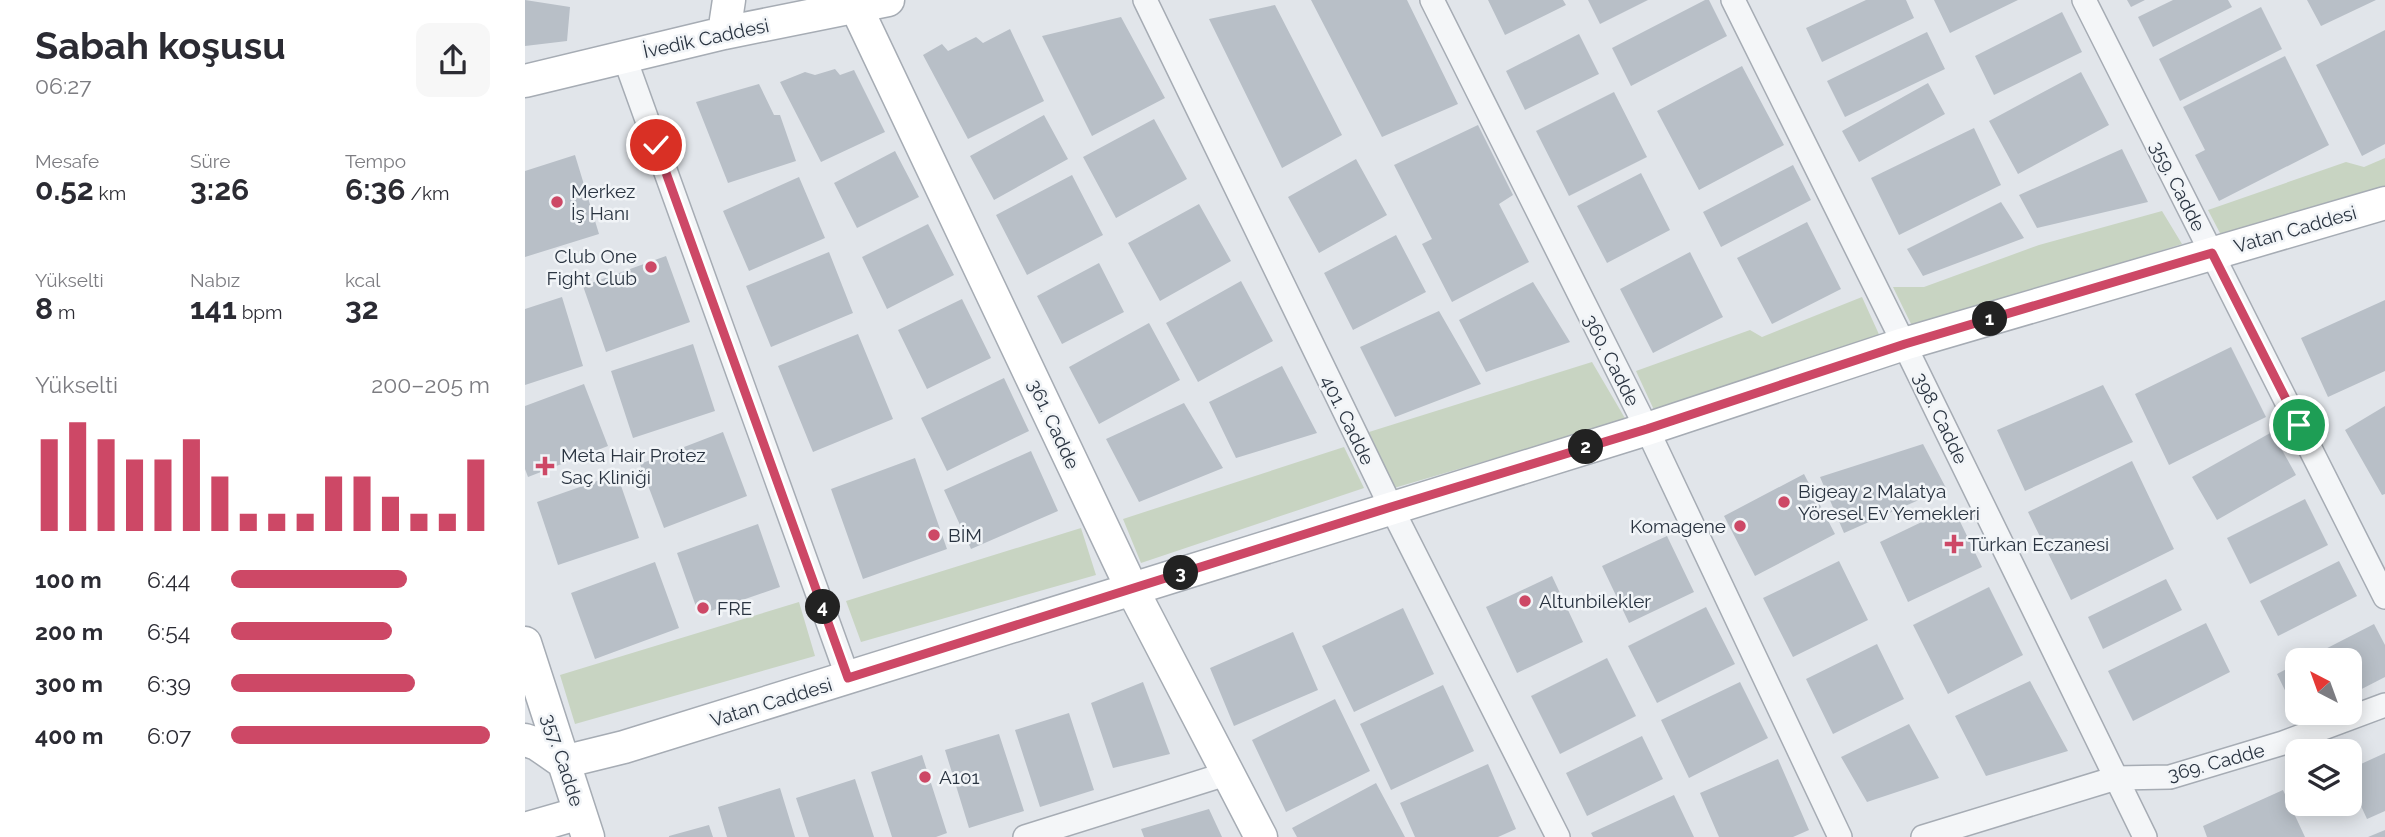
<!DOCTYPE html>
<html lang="tr">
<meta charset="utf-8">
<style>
body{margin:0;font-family:Raleway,sans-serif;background:#f7f7f7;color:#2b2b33;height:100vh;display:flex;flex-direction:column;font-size:26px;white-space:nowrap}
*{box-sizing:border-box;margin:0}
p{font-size:23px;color:#7c7c81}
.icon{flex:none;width:38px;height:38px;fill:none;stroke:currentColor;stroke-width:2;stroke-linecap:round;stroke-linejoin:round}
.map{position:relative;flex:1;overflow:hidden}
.details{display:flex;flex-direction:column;background:#fff;width:525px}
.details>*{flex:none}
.needle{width:46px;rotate:319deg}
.controls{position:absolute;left:1760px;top:648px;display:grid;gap:14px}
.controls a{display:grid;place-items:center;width:77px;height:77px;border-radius:14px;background:#fff;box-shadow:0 4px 18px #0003;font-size:35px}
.pin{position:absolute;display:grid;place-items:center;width:60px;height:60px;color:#fff;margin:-30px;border:4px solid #fff;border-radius:50%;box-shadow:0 2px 7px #0007}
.km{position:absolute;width:35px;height:35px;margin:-18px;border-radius:50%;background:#222;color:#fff;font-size:19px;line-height:35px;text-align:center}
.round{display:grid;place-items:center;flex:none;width:74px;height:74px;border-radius:14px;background:#f7f7f7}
.headline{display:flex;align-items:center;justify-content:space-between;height:119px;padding:0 35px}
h1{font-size:38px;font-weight:700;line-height:52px}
.stats{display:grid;grid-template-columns:repeat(3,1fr);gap:10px;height:119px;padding:7px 35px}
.stats div{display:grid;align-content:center}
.stats b{font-size:30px;font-weight:700}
.stats small{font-size:19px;font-weight:400}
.stats p{font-size:19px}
.chart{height:196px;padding:14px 35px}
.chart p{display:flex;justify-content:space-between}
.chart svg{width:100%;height:126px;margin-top:7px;stroke:#cd4866;stroke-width:6}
ul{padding:0 35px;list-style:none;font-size:23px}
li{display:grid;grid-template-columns:112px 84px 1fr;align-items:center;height:52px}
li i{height:18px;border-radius:9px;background:#cd4866}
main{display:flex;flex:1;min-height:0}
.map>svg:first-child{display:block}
.green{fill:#c8d4c2}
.building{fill:#b8bfc7}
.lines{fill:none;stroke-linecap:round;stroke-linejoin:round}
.street-casing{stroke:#a6acb4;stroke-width:26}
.secondary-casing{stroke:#a6acb4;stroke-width:35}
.street{stroke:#f4f6f8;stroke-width:23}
.secondary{stroke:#fff;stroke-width:32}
.route-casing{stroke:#fff;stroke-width:14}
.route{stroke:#cd4866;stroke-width:9}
.poi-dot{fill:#cd4866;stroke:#f1f4f7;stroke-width:2.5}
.labels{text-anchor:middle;stroke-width:5;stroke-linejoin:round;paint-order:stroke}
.street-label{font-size:19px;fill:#2a3441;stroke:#f1f4f7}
.poi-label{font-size:19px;fill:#2a3441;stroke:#f1f4f7;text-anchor:start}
</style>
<main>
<section class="details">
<div class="headline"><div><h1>Sabah koşusu</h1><p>06:27</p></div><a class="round"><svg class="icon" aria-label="share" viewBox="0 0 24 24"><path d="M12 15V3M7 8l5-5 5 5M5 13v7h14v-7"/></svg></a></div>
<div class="stats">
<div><p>Mesafe</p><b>0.52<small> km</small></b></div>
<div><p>Süre</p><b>3:26</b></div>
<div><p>Tempo</p><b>6:36<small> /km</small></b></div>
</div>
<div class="stats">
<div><p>Yükselti</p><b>8<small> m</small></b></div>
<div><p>Nabız</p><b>141<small> bpm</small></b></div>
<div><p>kcal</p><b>32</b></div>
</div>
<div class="chart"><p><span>Yükselti</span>200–205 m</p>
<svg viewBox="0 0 160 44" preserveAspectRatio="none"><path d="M5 44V12M15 44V6M25 44V12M35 44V19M45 44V19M55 44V12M65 44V25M75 44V38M85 44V38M95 44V38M105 44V25M115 44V25M125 44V32M135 44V38M145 44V38M155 44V19"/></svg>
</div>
<ul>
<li><b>100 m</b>6:44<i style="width:68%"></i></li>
<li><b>200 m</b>6:54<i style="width:62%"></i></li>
<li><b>300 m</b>6:39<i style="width:71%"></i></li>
<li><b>400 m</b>6:07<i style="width:100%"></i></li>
</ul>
</section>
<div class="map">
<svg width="1860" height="837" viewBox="0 0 1860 837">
<rect width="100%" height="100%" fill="#e1e5ea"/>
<path class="green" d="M1860 158V190L1696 235 1683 210 1821 162 1839 167Z
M1637 211 1657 244 1388 328 1368 287H1399L1514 245Z
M1337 297 1357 341 1129 410 1111 371 1225 330 1237 337Z
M1067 362 1101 420 869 488 844 432Z
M819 447 839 488 616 563 598 519Z
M556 528 571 575 336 642 321 601Z
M274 602 290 656 50 724 35 675Z"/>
<path class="building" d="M0 0 45 7 42 41 0 46Z
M786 0H882L933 104 857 137Z
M963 0H1038L1041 5 980 35Z
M1063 0H1123L1075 24Z
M1180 0H1184L1202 36 1106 86 1087 48Z
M1341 0H1381L1389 18 1297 62 1281 28Z
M1409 0H1493L1425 33Z
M1602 0H1620L1606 7Z
M1648 0H1703L1707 7 1628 47 1613 17Z
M1782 0H1851L1796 26Z
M750 5 817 135 757 168 684 19Z
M1736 7 1757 49 1655 101 1634 59Z
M1537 12 1557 52 1469 95 1450 56Z
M596 17 640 98 567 136 517 36Z
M485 29 519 101 443 139 398 55 417 44 423 51 451 37 458 43Z
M1860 30V144L1837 156 1791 65Z
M1402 32 1420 69 1320 117 1302 81Z
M1054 34 1074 74 1000 110 981 71Z
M1760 56 1804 145 1694 201 1670 155 1680 150 1658 107Z
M1217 66 1259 145 1174 190 1132 111Z
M310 69 315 75 329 70 360 132 296 162 255 82 280 72 290 75Z
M1556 72 1584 125 1493 174 1464 121Z
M1403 83 1420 114 1334 162 1317 131Z
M234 84 249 115H255L271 161 203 183 171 102Z
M1089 92 1122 157 1044 196 1011 131Z
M519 115 543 159 469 200 445 156Z
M629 119 662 179 591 218 558 157Z
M953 125 988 195 974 204 1004 262 927 302 897 244 907 239 869 165Z
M1449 128 1476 185 1374 235 1346 178Z
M1597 149 1623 202 1512 228 1494 195Z
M370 151 394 197 332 228 309 183Z
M50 155 74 234 0 257V171Z
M831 159 862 215 794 253 763 197Z
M1268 165 1286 200 1196 247 1178 212Z
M1116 173 1145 230 1082 263 1052 206Z
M547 175 578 235 502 275 471 215Z
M274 177 300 238 224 271 198 211Z
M1476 202 1499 238 1398 276 1382 249Z
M674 204 706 261 635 301 603 243Z
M1282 222 1316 289 1247 324 1212 258Z
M403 224 429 275 362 309 337 257Z
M871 235 901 292 828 330 799 273Z
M304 252 328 313 246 347 221 286Z
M1165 252 1198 317 1128 353 1095 289Z
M141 256 165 322 81 352 58 286Z
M574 263 599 312 537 344 512 296Z
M716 281 748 341 673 382 641 323Z
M1008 282 1045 342 961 372 934 320Z
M37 297 58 366 0 385V309Z
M437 299 466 358 402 389 373 330Z
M1860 300V371L1803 397 1776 338Z
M914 311 956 384 870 417 835 347Z
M624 323 655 380 574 424 544 367Z
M333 334 368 419 288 452 253 366Z
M168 344 190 411 108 438 86 371Z
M1706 347 1741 417 1644 465 1610 394Z
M757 366 792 433 711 458 684 402Z
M479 378 504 431 422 471 396 418Z
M59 384 83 446 3 477 0 469V406Z
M1578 385 1608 442 1500 491 1472 430Z
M659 403 698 468 614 502 581 439Z
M1860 406V494L1857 495 1820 430Z
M198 432 222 496 139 528 115 464Z
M1747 432 1771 475 1692 520 1667 477Z
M1398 444 1421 488 1319 533 1295 477Z
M506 451 533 511 446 549 419 490Z
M390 458 422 549 338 579 306 489Z
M1607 461 1649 549 1546 600 1503 512Z
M92 474 114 538 33 565 12 502Z
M1279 474 1310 534 1230 576 1199 516Z
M1780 499 1803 545 1725 584 1702 538Z
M1428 507 1457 567 1383 602 1355 542Z
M233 524 255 587 174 615 152 553Z
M1142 536 1169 592 1104 623 1077 566Z
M1314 561 1343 620 1268 657 1238 598Z
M1814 561 1832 596 1753 636 1735 601Z
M130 562 154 628 70 659 46 593Z
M1027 576 1058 642 992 673 961 607Z
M1641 579 1657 610 1578 649 1563 617Z
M1464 587 1498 655 1423 694 1388 625Z
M1181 607 1210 664 1132 703 1103 646Z
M878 608 909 674 829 712 797 646Z
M1681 623 1705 672 1608 721 1583 671Z
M1849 624 1860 645V677L1825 695V660H1779Z
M768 632 793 690 709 726 685 668Z
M1352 644 1379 699 1308 734 1281 679Z
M1082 658 1111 716 1035 754 1006 696Z
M1773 663V712H1792L1775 721 1752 674Z
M1505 681 1543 751 1461 776 1430 716Z
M618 682 645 754 588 768 566 703Z
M1215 682 1243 738 1164 778 1136 720Z
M918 685 949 751 866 790 835 724Z
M810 699 845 771 761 812 727 740Z
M544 713 569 790 515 807 490 730Z
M1384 724 1414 778 1342 802 1316 757Z
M474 734 499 811 444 828 420 750Z
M1117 736 1138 779 1062 816 1041 773Z
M1860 753V811L1842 819 1825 782V769Z
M397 755 422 833 411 837H367L346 772Z
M1253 759 1284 830 1268 837H1194L1175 793Z
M963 764 991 829 973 837H890L875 803Z
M330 779 349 837H284L271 798Z
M851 783 880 837H772L767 828Z
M255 788 270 837H202L193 807Z
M1758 790 1780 837H1682L1678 826Z
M1149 795 1169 837H1068L1066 833Z
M684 809 697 837H619L616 829Z
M184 825 188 837H144V836Z
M1860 830V837H1843Z"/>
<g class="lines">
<defs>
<path id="street" d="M620 0 866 507 1033 837
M907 0 1122 429 1315 837
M1208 0 1379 344 1620 837
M1559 0 1860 597
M99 56 323 678
M500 837 704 773
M1398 837 1591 778 1645 777 1758 743 1860 705"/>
<path id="secondary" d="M331 7 607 589 736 837
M199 33 204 0
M0 81 199 33 363 0
M0 643 63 837
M0 740 12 744 38 762 99 747 1122 429 1379 344 1860 203
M0 829 55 813"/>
</defs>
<use href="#street" class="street-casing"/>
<use href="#secondary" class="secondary-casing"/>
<use href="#street" class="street"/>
<use href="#secondary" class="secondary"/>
</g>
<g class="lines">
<defs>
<path id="route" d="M131 145 323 678 866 507 1122 429 1380 344 1687 253 1774 425"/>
</defs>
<use href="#route" class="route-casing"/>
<use href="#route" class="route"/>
</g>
<g class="poi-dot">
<circle cx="32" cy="202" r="7"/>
<circle cx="126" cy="267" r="7"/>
<path d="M16.5 455.5h7v7h7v7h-7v7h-7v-7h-7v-7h7z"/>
<circle cx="1259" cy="502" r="7"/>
<circle cx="1215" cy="526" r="7"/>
<circle cx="409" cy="535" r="7"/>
<path d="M1425.5 533.5h7v7h7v7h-7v7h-7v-7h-7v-7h7z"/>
<circle cx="1000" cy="601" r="7"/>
<circle cx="178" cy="608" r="7"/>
<circle cx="400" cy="777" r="7"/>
</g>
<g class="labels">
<g class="street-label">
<text transform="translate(181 38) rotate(-12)" y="7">İvedik Caddesi</text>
<text transform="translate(1653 186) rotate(63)" y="7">359. Cadde</text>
<text transform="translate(1770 229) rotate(-16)" y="7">Vatan Caddesi</text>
<text transform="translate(1087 360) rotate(63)" y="7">360. Cadde</text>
<text transform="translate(1416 418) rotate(64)" y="7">398. Cadde</text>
<text transform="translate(823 420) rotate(64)" y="7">401. Cadde</text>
<text transform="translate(529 424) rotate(65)" y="7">361. Cadde</text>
<text transform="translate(246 702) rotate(-17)" y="7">Vatan Caddesi</text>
<text transform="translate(38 760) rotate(72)" y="7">357. Cadde</text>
<text transform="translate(1691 762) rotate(-15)" y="7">369. Cadde</text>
</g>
<g class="poi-label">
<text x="46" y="198">Merkez<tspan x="46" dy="22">İş Hanı</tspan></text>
<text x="112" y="263" text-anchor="end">Club One<tspan x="112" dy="22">Fight Club</tspan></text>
<text x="36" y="462">Meta Hair Protez<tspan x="36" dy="22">Saç Kliniği</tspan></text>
<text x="1273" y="498">Bigeay 2 Malatya<tspan x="1273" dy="22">Yöresel Ev Yemekleri</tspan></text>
<text x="1201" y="533" text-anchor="end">Komagene</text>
<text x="423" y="542">BİM</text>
<text x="1443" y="551">Türkan Eczanesi</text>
<text x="1014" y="608">Altunbilekler</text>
<text x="192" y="615">FRE</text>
<text x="414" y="784">A101</text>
</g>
</g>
</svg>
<div class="controls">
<a><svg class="needle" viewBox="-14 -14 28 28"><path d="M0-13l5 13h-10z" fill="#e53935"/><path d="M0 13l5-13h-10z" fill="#7c7c81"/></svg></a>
<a><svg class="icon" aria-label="layers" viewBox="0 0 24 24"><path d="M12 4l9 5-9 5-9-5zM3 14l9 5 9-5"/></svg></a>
</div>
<div class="pin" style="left:1774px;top:425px;background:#1e9e55"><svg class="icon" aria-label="arrive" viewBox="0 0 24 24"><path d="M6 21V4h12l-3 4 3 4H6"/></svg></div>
<div class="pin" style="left:131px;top:145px;background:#d93025"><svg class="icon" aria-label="check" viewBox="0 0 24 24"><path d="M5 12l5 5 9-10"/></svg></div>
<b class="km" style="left:1465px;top:319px">1</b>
<b class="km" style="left:1061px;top:447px">2</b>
<b class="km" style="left:656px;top:573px">3</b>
<b class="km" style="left:298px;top:607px">4</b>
</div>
</main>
